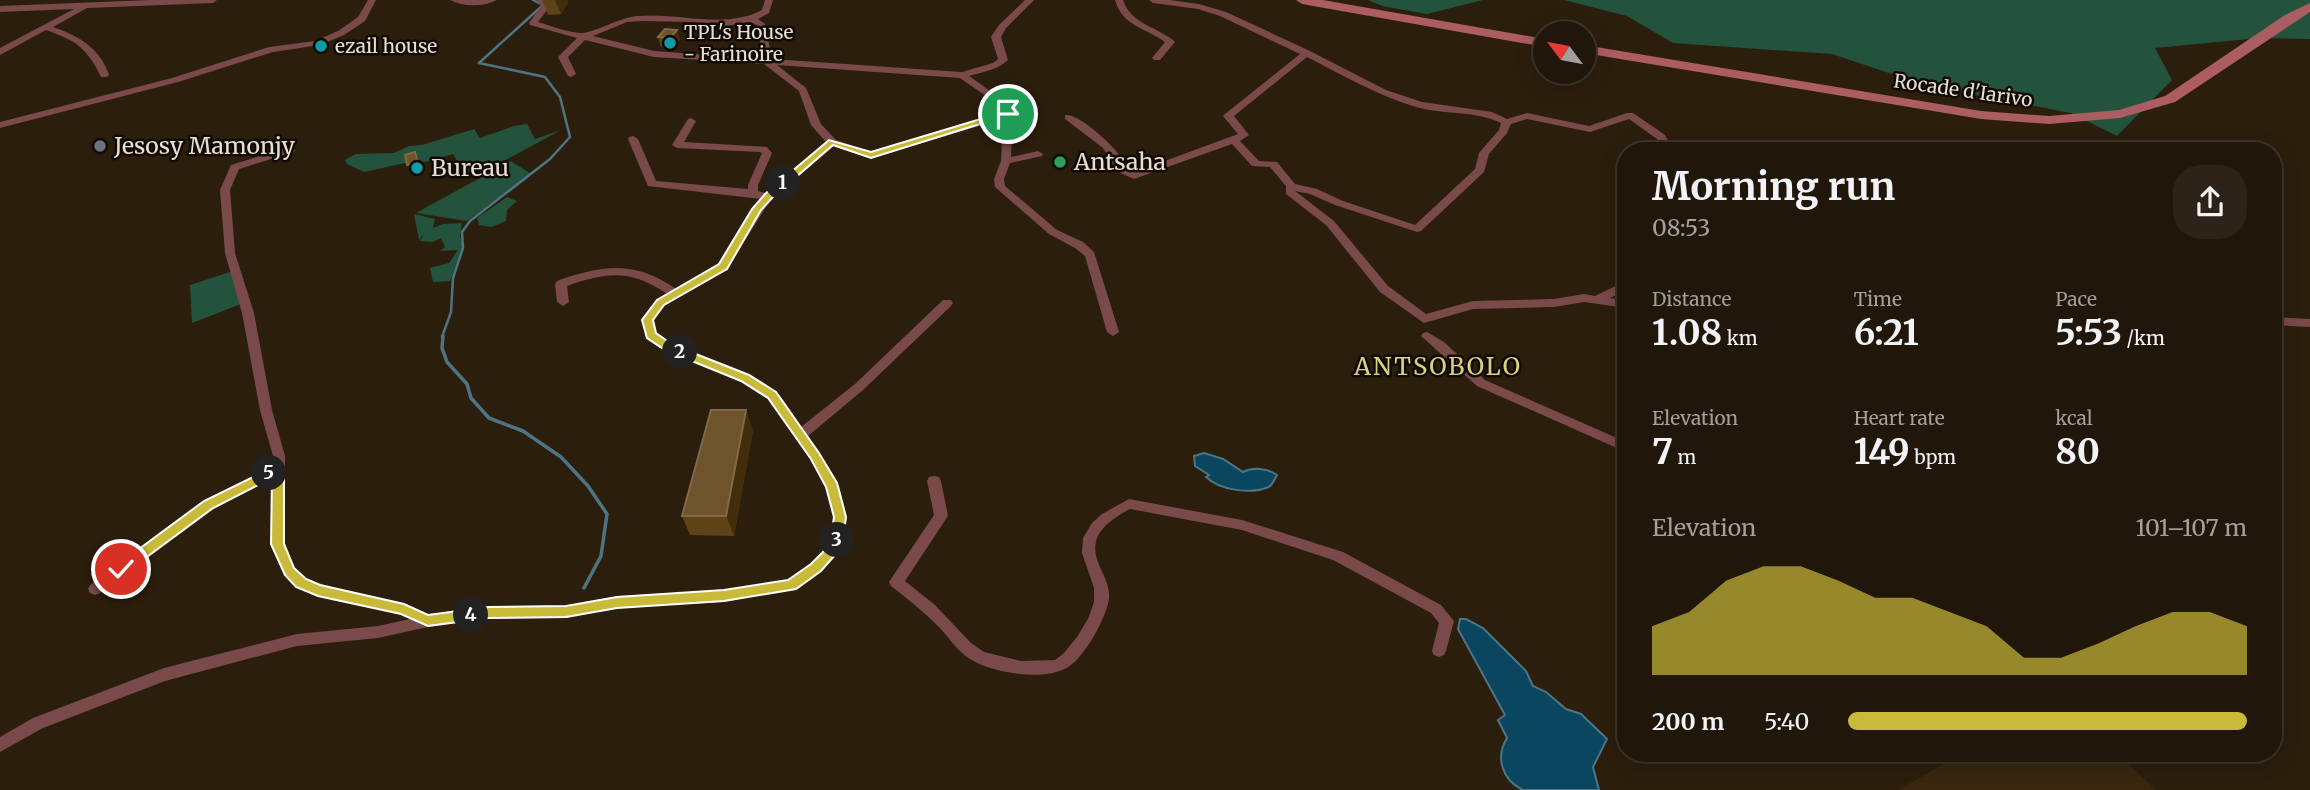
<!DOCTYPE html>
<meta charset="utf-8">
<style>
body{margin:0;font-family:Merriweather,serif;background:#2d2318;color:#f1f3f6;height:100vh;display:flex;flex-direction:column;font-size:26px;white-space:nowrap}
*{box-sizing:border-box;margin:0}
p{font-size:23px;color:#a29f9c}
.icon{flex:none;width:38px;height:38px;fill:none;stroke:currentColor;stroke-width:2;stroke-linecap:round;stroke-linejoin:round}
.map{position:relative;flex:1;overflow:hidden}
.drawer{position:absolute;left:1617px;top:142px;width:665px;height:620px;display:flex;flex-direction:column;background:#21160a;border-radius:28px;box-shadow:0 4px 18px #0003,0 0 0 2px #3e352b}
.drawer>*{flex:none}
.needle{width:46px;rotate:302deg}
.controls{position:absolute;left:1533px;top:21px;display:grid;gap:14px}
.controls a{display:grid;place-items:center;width:63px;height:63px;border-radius:50%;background:#21160a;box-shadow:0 4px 18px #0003,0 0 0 2px #3e352b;font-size:35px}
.pin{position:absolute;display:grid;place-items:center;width:60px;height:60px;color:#fff;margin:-30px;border:4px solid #fff;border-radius:50%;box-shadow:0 2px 7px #0007}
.km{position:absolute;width:35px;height:35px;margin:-18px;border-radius:50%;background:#222;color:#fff;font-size:19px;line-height:35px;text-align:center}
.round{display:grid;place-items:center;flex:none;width:74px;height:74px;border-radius:28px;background:#2d2318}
.overview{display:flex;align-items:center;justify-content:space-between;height:119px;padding:0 35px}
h1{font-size:38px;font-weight:700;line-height:52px}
.metrics{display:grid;grid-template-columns:repeat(3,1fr);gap:10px;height:119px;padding:7px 35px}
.metrics div{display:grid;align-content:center}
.metrics b{font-size:35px;font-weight:700}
.metrics small{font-size:19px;font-weight:400}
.metrics p{font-size:19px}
.chart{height:196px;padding:14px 35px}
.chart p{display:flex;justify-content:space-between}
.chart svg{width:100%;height:126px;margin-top:7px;fill:#c9ba3a;opacity:.7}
ul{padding:0 35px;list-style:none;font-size:23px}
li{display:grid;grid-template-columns:112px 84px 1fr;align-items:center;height:52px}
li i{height:18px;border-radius:9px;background:#c9ba3a}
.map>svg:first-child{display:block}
.built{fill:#38260f}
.green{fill:#24533d}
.water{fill:#0b4660;stroke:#4d7483;stroke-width:2}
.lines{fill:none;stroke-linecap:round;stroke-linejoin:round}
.stream-far1{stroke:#4d7483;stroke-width:2.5}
.stream{stroke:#4d7483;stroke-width:3.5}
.minor{fill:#7a494a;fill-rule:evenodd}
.secondary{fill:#ab5d61;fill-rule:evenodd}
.wall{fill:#5e4317}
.shaded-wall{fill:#442d0b}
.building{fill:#6d542c;stroke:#806946;stroke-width:2}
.route{fill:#c9ba3a;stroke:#fff;stroke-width:2}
.culture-dot{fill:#0f9aa8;stroke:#100a04;stroke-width:2.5}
.worship-dot{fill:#6b7280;stroke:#100a04;stroke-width:2.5}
.leisure-dot{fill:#2e9e5b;stroke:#100a04;stroke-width:2.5}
.labels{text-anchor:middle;stroke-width:5;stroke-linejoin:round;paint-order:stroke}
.far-poi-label{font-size:19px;fill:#e8dfd4;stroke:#100a04;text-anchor:start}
.far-street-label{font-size:19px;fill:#e8dfd4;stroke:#100a04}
.poi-label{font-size:23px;fill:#e8dfd4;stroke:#100a04;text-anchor:start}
.neighbourhood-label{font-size:24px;letter-spacing:2px;fill:#dad082;stroke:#100a04}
</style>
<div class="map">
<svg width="2310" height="790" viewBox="0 0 2310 790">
<rect width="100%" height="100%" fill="#2c1e0d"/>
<path class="built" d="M1948 752 2117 753 2156 790H1899L1950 760Z"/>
<path class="green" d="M1368 0H1483L1427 14 1382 6Z
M1564 0H2310V39L2259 38 2155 48 2172 80 2117 136 2071 113 1925 85 1832 54 1673 43 1627 16Z
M527 124 535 139 561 130 476 176 464 173 453 154 425 162 419 160 364 172 347 164 345 160 356 154 394 153 409 146 422 145 474 129 480 138 514 126Z
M511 161 531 174 467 221 416 213Z
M507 197 517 201 507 210 506 221 491 227 479 225 477 218Z
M414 214 435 219 433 228 443 224 462 223 460 236 463 246 450 281 433 282 430 268 449 263 458 250 440 251 445 247 441 238 433 242 420 241 424 234 419 240Z
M233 271 241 304 192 323 190 285Z"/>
<path class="water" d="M1204 453 1223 459 1243 472C1253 467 1267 468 1277 475 1274 480 1272 487 1266 488 1250 494 1219 490 1206 477L1209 475 1195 466 1194 456Z
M1460 619H1466L1483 628 1526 671 1533 686 1546 692 1566 709 1581 714 1607 739 1593 767 1599 790H1523C1502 780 1495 757 1507 738L1498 720 1505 715 1458 629Z"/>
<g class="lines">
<path class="stream-far1" d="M442 337 451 312 453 278 463 248 462 232 470 221 550 159 570 137 560 97 545 77 479 63 543 5 533 0"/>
<path class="stream" d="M443 336 442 348 447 362 467 384 471 398 489 418 523 431 561 457 588 486 607 514 601 556 584 588"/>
<path class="minor" d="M151 0H217L213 3 87 8 53 27C79 36 100 48 109 75L107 77H101C87 48 77 41 46 30L0 55V48L74 9 0 12V6Z
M368 0H376L365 21 344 35 320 45 273 52 178 82 0 128V122L172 78 269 47 315 41 338 31 358 17Z
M450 0H497C484 7 463 7 450 0Z
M537 0H546L550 6 538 22C551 26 567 32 581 33 592 34 620 17 638 16 679 12 724 30 762 10L765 0H773L769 13 758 19 765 24 772 59 962 72 993 63 998 59 991 37 999 25 1025 0H1034L1006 28 1001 37 1008 60C997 70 983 72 969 76L1017 110 1013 115 1011 157 1038 151 1043 154 1042 156 1010 163 1004 179 1005 186 1057 230 1083 242 1094 252 1119 332 1113 336 1107 332 1085 256 1075 248 1049 234 995 187 994 179 1001 161 1003 119 871 158 834 146 771 199 727 269 664 306 654 320 656 333C692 359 742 363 775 391 786 400 793 416 801 427L855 384 943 300H951L953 303 951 306 863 390 808 436 839 486 847 517 841 551 821 571 796 589 724 602 617 608 567 618 488 619 428 627 378 638 297 646 165 681 43 728 0 752V737L33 718 164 668 297 634 378 626 410 619 401 614 334 600 301 589 296 587 284 575 271 544 272 478 214 509 100 593 95 595 90 593 88 589 90 585 204 501 272 466 273 456 260 410 242 313 225 253 220 190 231 165 286 148 290 147 295 150 294 152 239 169 230 190 235 253 254 313 272 410 285 456V544L294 567 306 579 334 588 404 603 429 615 488 607 567 606 617 596 724 590 788 580 811 563 830 545 833 517 826 486 810 459 768 398 741 381 665 351 647 338 642 320 656 300 667 294C631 269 606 272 567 286L569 302 563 306 557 302 555 284 557 281C603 265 634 260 676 289L719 263 761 199 648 186 628 139 629 137 633 136 638 139 656 181 748 189V185L762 153 760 152 677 148 672 145 688 119 691 118 696 121 684 142 767 147 772 153 758 185V191L765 193 826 142 811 125 799 91 764 64 654 57 585 40 568 57 576 74 571 77 568 76 558 57 577 38 530 25 529 23 541 6ZM641 21 691 22 727 26 750 22 757 25 763 59 654 51 593 36 627 22ZM777 65 960 78 1006 110 871 152 836 140 821 124 806 88Z
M1115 0H1123C1131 24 1155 26 1173 40L1175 42 1160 60H1154L1152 58 1165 42C1146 28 1122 26 1115 0Z
M1149 0H1170L1199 4 1226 12 1308 50 1386 90 1422 102 1492 112 1507 119 1527 113 1589 126 1627 113H1633L1665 135 1673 150H1663L1657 139 1629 119 1590 132 1527 119 1511 124 1507 133 1489 154 1484 172 1421 231 1417 232 1335 205 1310 194 1295 191 1334 221 1388 286 1426 314 1473 301 1554 299 1584 294 1595 296 1626 281V290L1610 298 1626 300V308L1584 302 1554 307 1473 309 1424 323 1380 292 1326 225 1286 194V186L1270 167 1252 166 1232 144 1134 179 1118 172 1103 148 1065 119V115C1079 114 1107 140 1116 151 1123 160 1125 167 1135 172L1238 134 1223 116 1225 114 1300 54 1220 16 1198 9 1153 3ZM1307 57C1342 75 1377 95 1416 107 1443 115 1475 110 1501 123L1499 130 1479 153 1475 169 1415 225 1343 201 1317 189 1295 184 1277 162 1259 161 1240 141 1249 135 1234 116Z
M2273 317 2310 319V327L2273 325Z
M1427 332 1444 342 1485 380 1626 442V452L1477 386 1421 336 1423 333Z
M934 476 939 477 941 481 948 516 905 581 935 605 971 643 984 652 1021 661 1055 660 1064 653 1077 637 1088 619 1094 602V588L1082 553 1083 538 1092 523 1102 514 1129 499 1242 520 1343 552 1441 605 1454 621 1446 651 1444 655 1439 657 1434 655 1432 651 1439 623 1431 613 1333 560 1242 530 1130 509C1117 516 1099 527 1096 542 1091 562 1111 578 1109 599 1106 618 1085 657 1068 667 1045 682 992 673 970 659 957 651 950 639 940 628 925 613 908 599 891 586L889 582 934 515 927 481 929 477Z"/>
<path class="secondary" d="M1296 0H1323L1545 39V47L1302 4Z
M2310 3V12L2175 102 2120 118 2049 124 1981 119 1584 53V45L1981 111 2049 116 2119 110 2165 96 2285 15Z"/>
</g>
<path class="wall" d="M542 0H567L568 2 561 14 548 15Z
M658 37 680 39 673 48 661 47Z
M753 430 734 536 690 535 682 516Z"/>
<path class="shaded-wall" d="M555 0H567L568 2 561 14Z
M677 30 680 39 673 48 670 38Z
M415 152 421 162 423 172 412 175 407 165Z
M746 410 753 430 734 536 726 516Z"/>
<path class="building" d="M665 29 677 30 670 38 658 37Z
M415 152 418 162 407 165 405 155Z
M711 410H746L726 516H682Z"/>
<path class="route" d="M1004 112 1012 114 871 158 833 145 772 198 761 210 727 269 664 305 653 320 656 333 673 345 749 375 776 392 819 453 837 483 846 517 842 547 821 571 796 589 724 601 617 608 566 617 488 618 428 626 401 614 318 596 296 587 285 575 271 544 272 478 213 508 125 573H116V566L204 501 278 465 284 469V544L294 568 306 579 320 585 404 604 428 615 488 607 566 606 617 597 724 590 788 580 811 564 830 545 834 517 826 487 811 459 768 398 741 381 665 350 647 338 642 320 657 300 719 264 752 209 765 194 829 140 871 152Z"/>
<g class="culture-dot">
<circle cx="670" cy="43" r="7"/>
<circle cx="321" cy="46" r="7"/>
<circle cx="417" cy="168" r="7"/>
</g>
<circle class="worship-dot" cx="100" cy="146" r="7"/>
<circle class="leisure-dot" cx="1060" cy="162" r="7"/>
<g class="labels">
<g class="far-poi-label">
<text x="684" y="39">TPL's House<tspan x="684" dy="22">- Farinoire</tspan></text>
<text x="335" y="53">ezail house</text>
</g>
<g class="far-street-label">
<text transform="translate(1963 90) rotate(8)" y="7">Rocade d'Iarivo</text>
</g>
<g class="poi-label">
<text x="114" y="154">Jesosy Mamonjy</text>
<text x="1074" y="170">Antsaha</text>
<text x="431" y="176">Bureau</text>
</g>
<g class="neighbourhood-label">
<text x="1438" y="375">ANTSOBOLO</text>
</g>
</g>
</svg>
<div class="controls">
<a><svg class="needle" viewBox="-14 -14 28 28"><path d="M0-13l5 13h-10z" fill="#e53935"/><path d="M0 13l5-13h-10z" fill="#a29f9c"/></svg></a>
</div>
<div class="pin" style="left:1008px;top:114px;background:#1e9e55"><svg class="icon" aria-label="arrive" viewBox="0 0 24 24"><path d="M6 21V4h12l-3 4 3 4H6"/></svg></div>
<div class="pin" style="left:121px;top:569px;background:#d93025"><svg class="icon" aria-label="check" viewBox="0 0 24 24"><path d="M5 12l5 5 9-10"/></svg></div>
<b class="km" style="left:783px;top:183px">1</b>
<b class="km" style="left:680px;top:352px">2</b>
<b class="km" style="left:837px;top:540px">3</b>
<b class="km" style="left:471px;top:615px">4</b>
<b class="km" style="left:269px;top:473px">5</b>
<section class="drawer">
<div class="overview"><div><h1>Morning run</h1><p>08:53</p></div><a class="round"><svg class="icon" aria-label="share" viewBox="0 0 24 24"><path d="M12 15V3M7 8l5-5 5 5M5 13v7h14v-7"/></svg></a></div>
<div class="metrics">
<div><p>Distance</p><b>1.08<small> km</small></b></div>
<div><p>Time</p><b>6:21</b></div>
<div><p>Pace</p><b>5:53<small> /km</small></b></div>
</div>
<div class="metrics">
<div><p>Elevation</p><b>7<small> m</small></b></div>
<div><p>Heart rate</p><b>149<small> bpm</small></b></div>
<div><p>kcal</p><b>80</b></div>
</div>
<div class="chart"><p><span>Elevation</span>101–107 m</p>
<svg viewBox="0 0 160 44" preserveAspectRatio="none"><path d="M0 44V27L10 22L20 11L30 6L40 6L50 11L60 17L70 17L80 22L90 27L100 38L110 38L120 33L130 27L140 22L150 22L160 27V44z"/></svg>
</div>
<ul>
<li><b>200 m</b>5:40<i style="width:100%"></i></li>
</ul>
</section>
</div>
